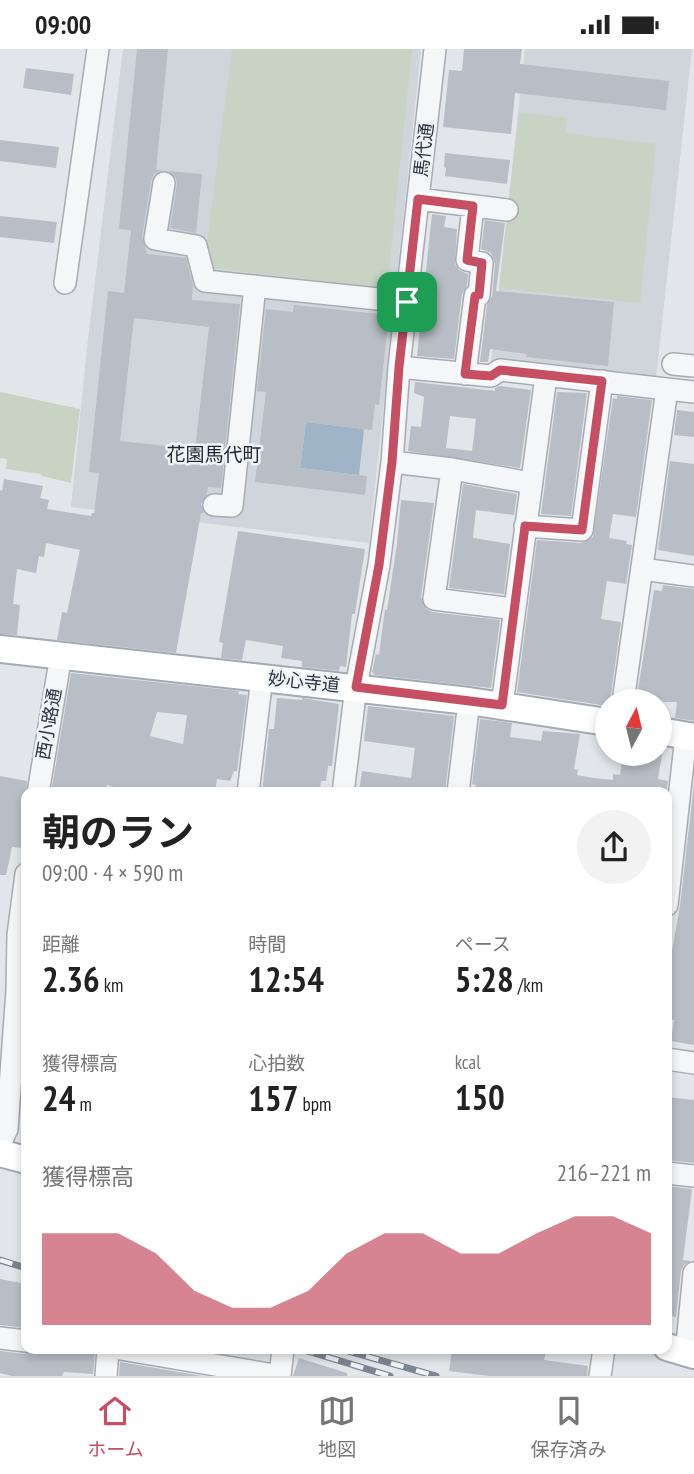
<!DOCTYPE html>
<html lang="ja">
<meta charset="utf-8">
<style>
body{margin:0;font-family:"PT Sans Narrow","Noto Sans JP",sans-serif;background:#f2f2f2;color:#222;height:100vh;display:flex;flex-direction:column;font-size:26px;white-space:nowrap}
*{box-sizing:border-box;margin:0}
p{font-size:23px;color:#767676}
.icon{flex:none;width:38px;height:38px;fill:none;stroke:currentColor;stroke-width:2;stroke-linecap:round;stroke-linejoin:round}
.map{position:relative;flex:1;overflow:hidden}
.panel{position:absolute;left:21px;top:738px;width:651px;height:567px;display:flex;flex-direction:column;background:#fff;border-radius:14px;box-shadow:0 4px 10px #0003}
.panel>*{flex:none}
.needle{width:46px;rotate:7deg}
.tools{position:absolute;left:595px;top:640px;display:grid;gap:14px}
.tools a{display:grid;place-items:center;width:77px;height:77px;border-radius:50%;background:#fff;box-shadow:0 4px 10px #0003;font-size:35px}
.pin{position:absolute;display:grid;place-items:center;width:60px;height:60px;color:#fff;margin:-30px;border-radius:14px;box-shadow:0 4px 10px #0006}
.round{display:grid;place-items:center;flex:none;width:74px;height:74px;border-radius:37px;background:#f2f2f2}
.overview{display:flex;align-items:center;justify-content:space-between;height:119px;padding:0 21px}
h1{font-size:38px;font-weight:700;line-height:52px}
.metrics{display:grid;grid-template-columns:repeat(3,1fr);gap:10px;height:119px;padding:7px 21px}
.metrics div{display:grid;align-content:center}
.metrics b{font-size:35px;font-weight:700}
.metrics small{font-size:19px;font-weight:400}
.metrics p{font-size:19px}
.chart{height:196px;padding:14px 21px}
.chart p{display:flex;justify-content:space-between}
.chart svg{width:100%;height:126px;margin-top:7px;fill:#c64f64;opacity:.7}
.status{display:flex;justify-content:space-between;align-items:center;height:49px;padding:0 35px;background:#fff;direction:ltr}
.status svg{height:19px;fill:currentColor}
.tab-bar{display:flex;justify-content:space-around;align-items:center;height:98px;border-top:2px solid #e0e0e0;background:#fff;font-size:19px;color:#767676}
.tab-bar a{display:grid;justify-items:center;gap:4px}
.tab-bar .selected{color:#c64f64}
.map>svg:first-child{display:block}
.built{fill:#d0d4db}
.green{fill:#c8d3c3}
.water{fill:#9fb4c7}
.building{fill:#b9bec6;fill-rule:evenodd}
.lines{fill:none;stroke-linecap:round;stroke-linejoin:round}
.minor-casing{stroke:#a7acb3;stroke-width:24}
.major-casing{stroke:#a2aab4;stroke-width:30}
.minor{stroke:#f4f6f8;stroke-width:21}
.major{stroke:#fff;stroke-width:26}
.rail-casing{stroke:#7c8592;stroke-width:7}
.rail{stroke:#f1f4f7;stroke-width:4.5;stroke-dasharray:13;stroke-linecap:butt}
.route-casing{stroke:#fff;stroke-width:14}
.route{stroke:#c64f64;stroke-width:9}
.labels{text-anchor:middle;stroke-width:5;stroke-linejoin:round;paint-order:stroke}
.street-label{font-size:18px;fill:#2b3340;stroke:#f1f4f7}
.neighbourhood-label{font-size:19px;fill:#1d2431;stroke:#f1f4f7}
</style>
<div class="status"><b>09:00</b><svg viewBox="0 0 49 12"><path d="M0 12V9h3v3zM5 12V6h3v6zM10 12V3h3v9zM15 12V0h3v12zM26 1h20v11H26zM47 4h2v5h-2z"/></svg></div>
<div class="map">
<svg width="694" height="1327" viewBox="0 0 694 1327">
<rect width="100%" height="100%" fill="#e2e5e9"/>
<path class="built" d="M123 0H421L369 494 71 458 87 299Z
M525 0H692L656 329 491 313Z"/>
<path class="green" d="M232 0H412L388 230 382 239 213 219 207 193Z
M519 63 567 69 565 84 656 95 640 254 499 239Z
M0 343 80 360 71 434 42 427 41 425 6 420 7 410 0 409Z"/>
<path class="water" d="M306 373 364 380 359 426 300 419Z"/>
<path class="building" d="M137 0H168L156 121H162L154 125 151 132 142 188 147 205 186 209 193 237 192 251 240 255 221 439 208 438 207 445 201 455 204 464H201L176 604 57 591 62 563 67 564 80 501 46 494 44 508 39 507 36 524 17 520 13 555 20 556 17 586 0 585V441L2 442 4 430 43 437 40 449 49 451 47 460 91 467 92 464H94L99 424 89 423 108 242 124 244 131 181 119 180ZM134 269 209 278 195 400 120 392Z
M464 0H522L520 15 669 32 666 61 515 44 511 85 443 78 449 21 462 22Z
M26 19 74 25 71 46 23 39Z
M0 91 59 98 56 119 0 112Z
M445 104 510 111 507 135 445 127 446 119 444 118Z
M168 122 202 125 196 184 170 179 177 135 176 129Z
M432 165 446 167 444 178 457 180 455 215 459 221 468 225 467 237 462 245 454 310 417 307Z
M0 167 57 173 54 194 0 188Z
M485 171 505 174 496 242 614 253 608 317 526 308 527 305 490 300 488 313H480L487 256 492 247 495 215 491 204 481 200Z
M294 256 389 266 379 356 375 355 372 381 306 373 300 419 367 427 365 446 255 433 266 343 257 342 266 260 293 263Z
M415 333 495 342V339L500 337 531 341 520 419 408 402 411 377 421 378 424 348 414 344ZM450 367 476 370 472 402 446 399Z
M557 343 587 344 571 467 541 465Z
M617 347 652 351 636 468 613 465 609 489 627 492 626 495 632 496 626 535 607 532 601 570 621 573 610 653H607V657L517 643 537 491 581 494 593 488 613 349 617 350Z
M677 361 694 363V388L674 386Z
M670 412 694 415V507L658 501Z
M463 435 517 445 514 466 476 461 473 489 510 495 504 545 449 539Z
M401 451 434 454 421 548 426 560 432 563 500 571 491 639 375 626 372 623 376 605 379 606 385 560 387 561 397 494Z
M238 482 365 500 355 565H352L346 618 340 617 339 622 302 618V612L281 609 283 597 246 591 242 611 221 609 223 594 219 593Z
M663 536 694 540V672L675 669 677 653H636L654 541 662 542Z
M71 624 239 642 238 645 247 646 237 722H234L230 732 217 730 215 744H134L107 736 106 744H51ZM157 663 187 666 183 695 150 687Z
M277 649 302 651V649L339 655 332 717H328L326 732H321L320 744H262L269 680H274Z
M368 657 454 667 445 744H359L362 722 411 729 415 699 364 692Z
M480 670 512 674 510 688 541 692 543 682 580 685 574 720 578 721 577 726 593 729 613 731V725L620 726 623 705H662L658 730 668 732 666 744H475L476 736 472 735Z
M0 727 27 732 24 799 12 798 6 826H0Z
M694 735V996L671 992 674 971 667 970V918L669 919 680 857Z
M667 1048 694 1051V1114L667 1111Z
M667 1137 692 1140 683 1211 691 1212 684 1216 681 1222 676 1268 667 1266Z
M0 1230 26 1235V1279L0 1276Z
M36 1300 95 1303 93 1325 64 1323 62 1327H12L0 1324V1302L25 1305Z
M452 1300H547L544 1311 588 1317 587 1327H489L449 1322Z
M299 1309 347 1324V1327H293Z
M120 1313 202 1327H119Z"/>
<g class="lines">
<defs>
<path id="minor" d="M164 134 155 190 196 197 205 232 407 253
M418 150 507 161
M65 234 98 0
M673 315 694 317
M399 318 491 327 500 321 694 343
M465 325 475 247 479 246 482 214 467 211 473 157
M392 413 452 420 531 434
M452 420 434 550 514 560
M214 456 232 457 255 237
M525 477 582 481 602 332
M642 520 694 527
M623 653 667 340
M502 656 546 327
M38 744 61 606
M248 744 262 628
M343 744 356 638 379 516 392 413 399 318 435 0
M458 744 469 652
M667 856 686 687
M667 1010 694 1014
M0 1095 7 1080 17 941 18 886 26 825
M667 1124 694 1127
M0 1289 26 1292
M121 1300 280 1327
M686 1304 694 1224
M106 1327 108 1300
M280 1327 283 1300
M600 1327 604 1300"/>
<path id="major" d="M0 600 469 652 607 673
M660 682 694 688
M0 1104 26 1111
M667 1298 694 1306"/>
</defs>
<use href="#minor" class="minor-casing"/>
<use href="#major" class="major-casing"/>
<use href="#minor" class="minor"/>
<use href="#major" class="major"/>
<defs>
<path id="rail" d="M0 1211 26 1219
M301 1300 390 1327
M341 1300 436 1327"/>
</defs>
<use href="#rail" class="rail-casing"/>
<use href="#rail" class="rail"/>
</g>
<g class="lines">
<defs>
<path id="route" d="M418 150 473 157 467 211 482 214 479 246 475 247 465 325 491 327 500 321 602 332 582 481 525 477 502 656 356 638 379 516 392 413 399 318Z"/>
</defs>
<use href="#route" class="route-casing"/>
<use href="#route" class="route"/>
</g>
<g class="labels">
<g class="street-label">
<text transform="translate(424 101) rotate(-83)" y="6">馬代通</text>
<text transform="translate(304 633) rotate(6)" y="6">妙心寺道</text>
<text transform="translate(49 675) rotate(-80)" y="6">西小路通</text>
</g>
<g class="neighbourhood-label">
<text x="214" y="412">花園馬代町</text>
</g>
</g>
</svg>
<div class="tools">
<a><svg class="needle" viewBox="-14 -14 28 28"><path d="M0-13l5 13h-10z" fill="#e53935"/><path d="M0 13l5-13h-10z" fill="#767676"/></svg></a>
</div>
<div class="pin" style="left:407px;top:253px;background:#1e9e55"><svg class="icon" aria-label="arrive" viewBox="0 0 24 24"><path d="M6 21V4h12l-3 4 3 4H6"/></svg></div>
<section class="panel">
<div class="overview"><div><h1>朝のラン</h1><p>09:00 · 4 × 590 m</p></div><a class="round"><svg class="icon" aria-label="share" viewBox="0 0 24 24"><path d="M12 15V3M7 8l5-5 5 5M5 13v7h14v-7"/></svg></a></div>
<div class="metrics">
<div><p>距離</p><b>2.36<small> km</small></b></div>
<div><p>時間</p><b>12:54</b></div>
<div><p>ペース</p><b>5:28<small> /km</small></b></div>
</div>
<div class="metrics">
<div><p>獲得標高</p><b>24<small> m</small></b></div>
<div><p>心拍数</p><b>157<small> bpm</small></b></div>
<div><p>kcal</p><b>150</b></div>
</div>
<div class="chart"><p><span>獲得標高</span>216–221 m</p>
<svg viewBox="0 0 160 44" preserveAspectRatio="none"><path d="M0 44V12L10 12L20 12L30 19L40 32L50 38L60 38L70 32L80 19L90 12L100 12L110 19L120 19L130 12L140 6L150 6L160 12V44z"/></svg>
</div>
</section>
</div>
<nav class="tab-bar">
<a class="selected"><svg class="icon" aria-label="home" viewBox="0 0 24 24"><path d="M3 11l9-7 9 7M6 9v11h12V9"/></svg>ホーム</a>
<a><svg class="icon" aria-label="map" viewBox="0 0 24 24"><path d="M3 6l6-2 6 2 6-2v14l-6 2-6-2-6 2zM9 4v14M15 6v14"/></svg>地図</a>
<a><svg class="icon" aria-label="saved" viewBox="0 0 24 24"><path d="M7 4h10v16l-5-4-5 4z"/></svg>保存済み</a>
</nav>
